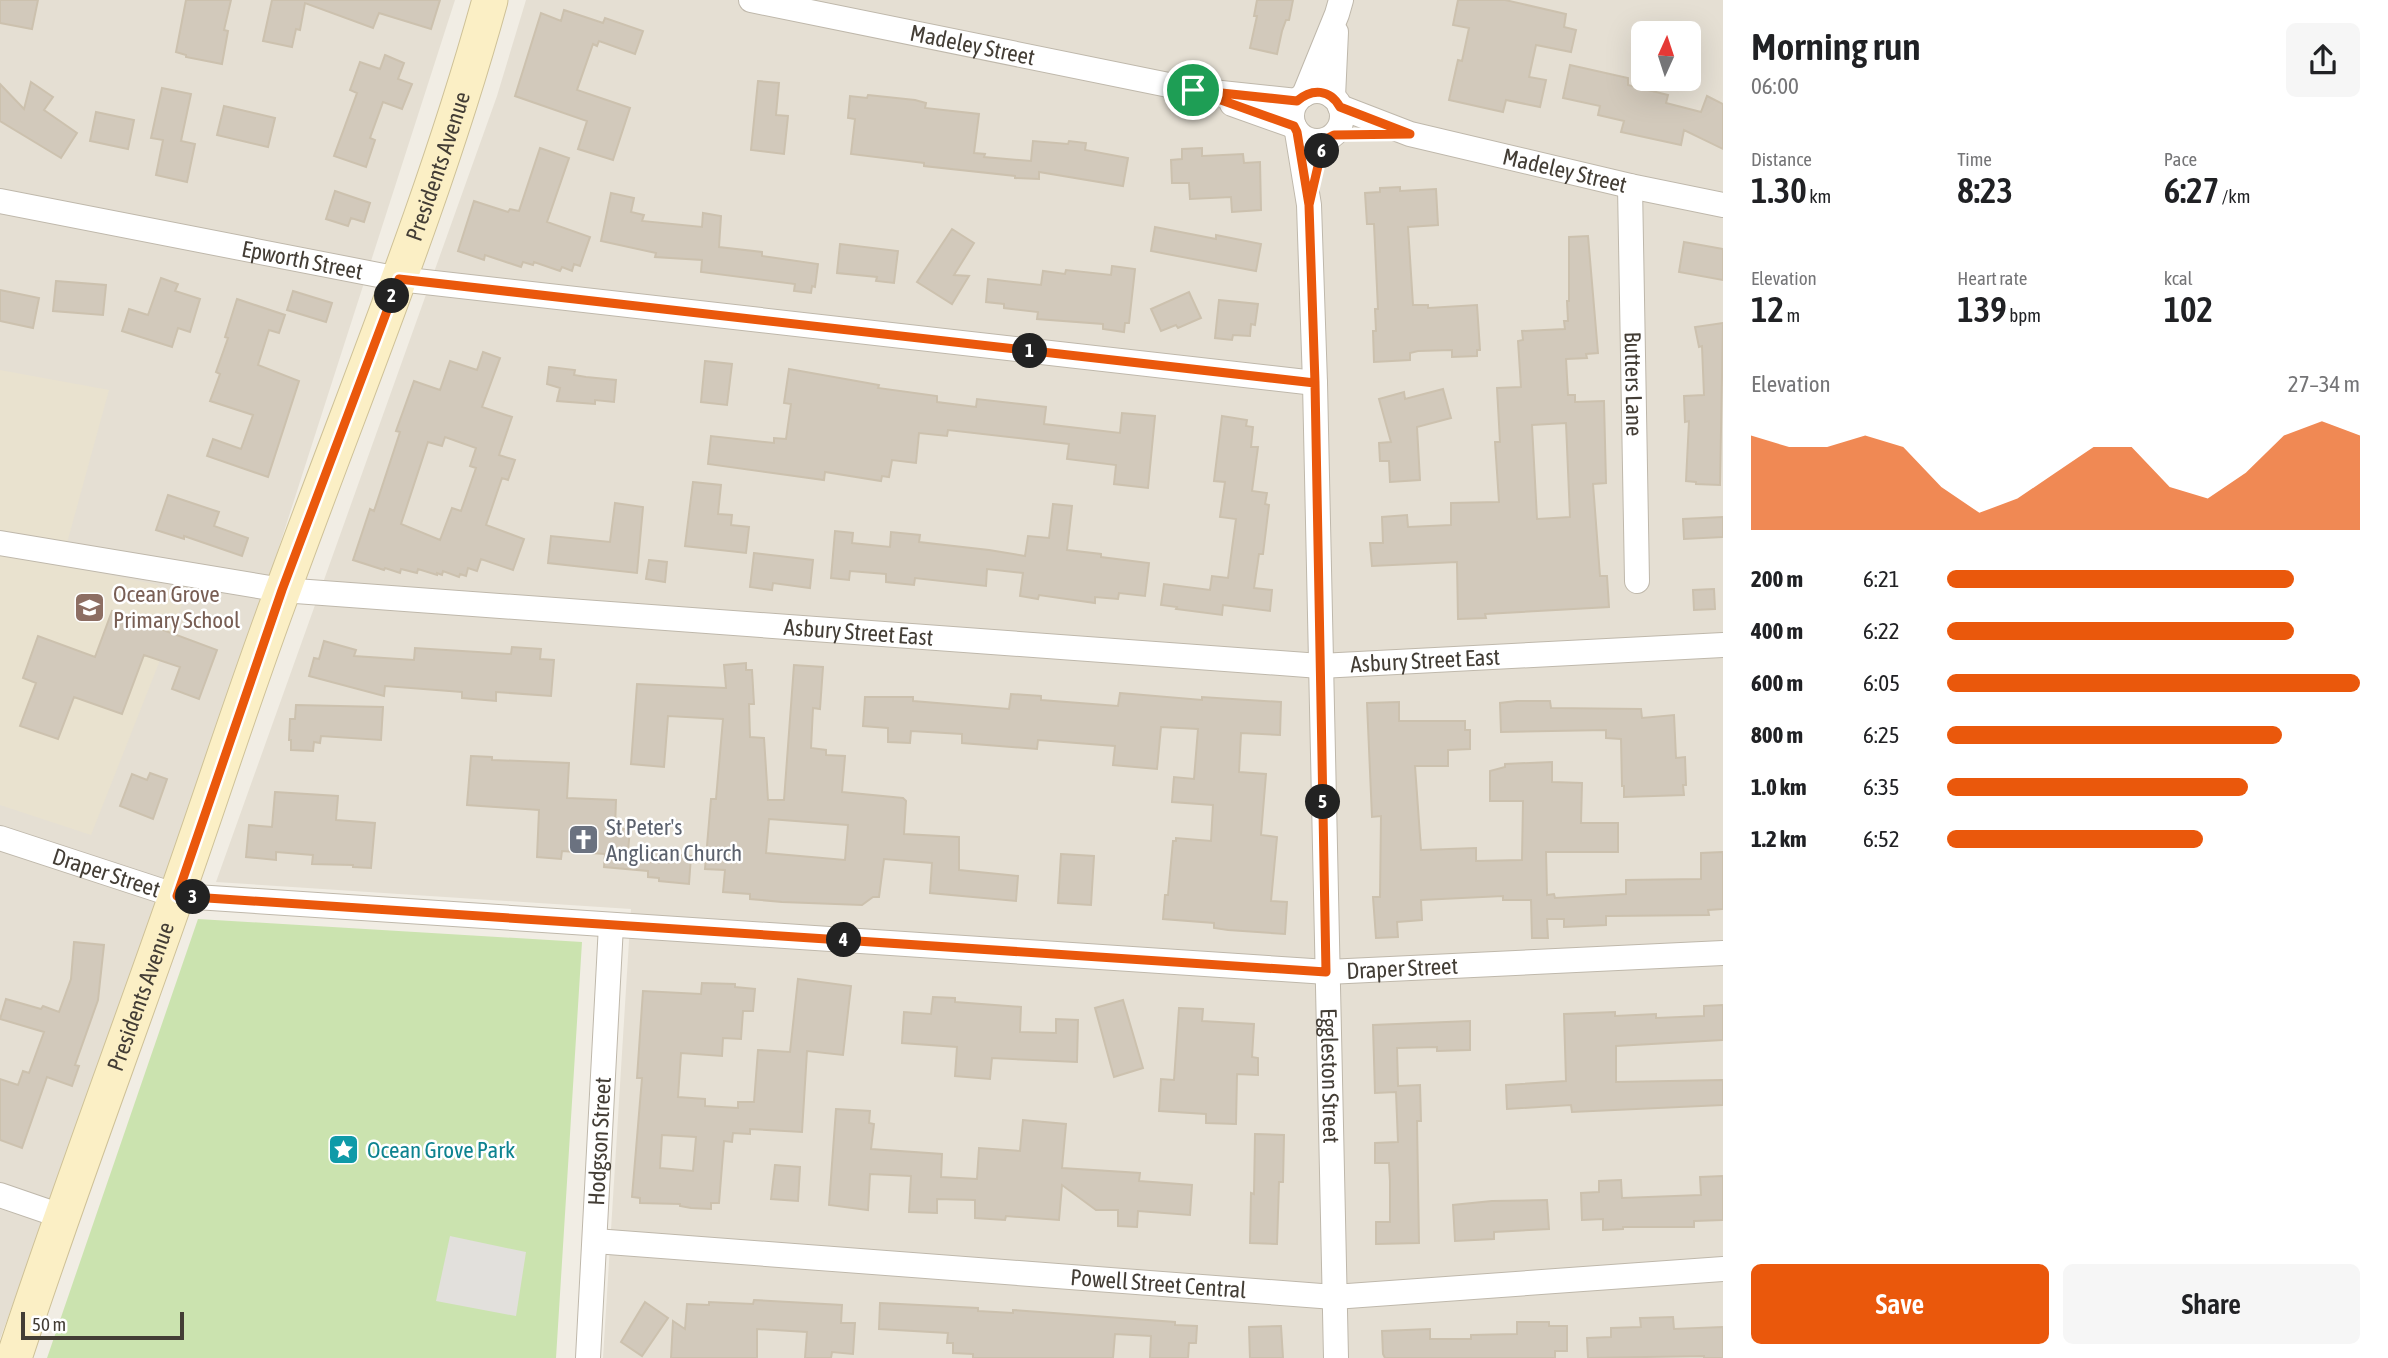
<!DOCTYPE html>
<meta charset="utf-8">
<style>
body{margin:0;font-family:"Asap Condensed",sans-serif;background:#f6f6f6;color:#202124;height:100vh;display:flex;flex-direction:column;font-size:26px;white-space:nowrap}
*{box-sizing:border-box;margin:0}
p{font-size:23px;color:#757577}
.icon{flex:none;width:38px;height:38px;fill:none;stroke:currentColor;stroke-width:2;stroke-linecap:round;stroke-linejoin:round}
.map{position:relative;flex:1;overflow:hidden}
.details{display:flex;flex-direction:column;background:#fff;width:665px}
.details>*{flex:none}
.needle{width:46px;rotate:3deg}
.fabs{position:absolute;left:1631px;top:21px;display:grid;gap:14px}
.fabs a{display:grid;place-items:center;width:70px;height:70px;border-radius:10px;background:#fff;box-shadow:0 7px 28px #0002;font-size:35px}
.scale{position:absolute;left:21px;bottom:18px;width:163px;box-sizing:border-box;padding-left:7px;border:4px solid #433d35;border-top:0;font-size:19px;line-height:24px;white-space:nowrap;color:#433d35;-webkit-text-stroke:5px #fff;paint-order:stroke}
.pin{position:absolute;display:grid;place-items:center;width:60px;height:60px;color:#fff;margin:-30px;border:4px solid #fff;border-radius:50%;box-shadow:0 2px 7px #0007}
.km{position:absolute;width:35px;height:35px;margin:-18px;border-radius:50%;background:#222;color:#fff;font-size:19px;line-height:35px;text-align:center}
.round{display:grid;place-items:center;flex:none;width:74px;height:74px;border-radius:10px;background:#f6f6f6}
.summary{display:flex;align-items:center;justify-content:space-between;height:119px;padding:0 28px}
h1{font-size:38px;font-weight:600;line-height:52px}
.stats{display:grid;grid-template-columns:repeat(3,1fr);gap:10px;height:119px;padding:7px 28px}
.stats div{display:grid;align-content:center}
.stats b{font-size:35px;font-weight:600}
.stats small{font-size:19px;font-weight:400}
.stats p{font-size:19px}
.chart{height:196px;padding:14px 28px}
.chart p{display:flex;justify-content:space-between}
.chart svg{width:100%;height:126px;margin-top:7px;fill:#ea580c;opacity:.7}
.primary-button{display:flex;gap:14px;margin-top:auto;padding:14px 28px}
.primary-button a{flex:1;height:80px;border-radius:10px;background:#ea580c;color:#fff;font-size:28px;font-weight:600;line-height:80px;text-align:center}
.primary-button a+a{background:#f6f6f6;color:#202124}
ul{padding:0 28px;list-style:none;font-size:23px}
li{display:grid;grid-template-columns:112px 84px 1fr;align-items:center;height:52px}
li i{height:18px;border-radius:9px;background:#ea580c}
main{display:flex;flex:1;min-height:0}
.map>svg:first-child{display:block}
.residential{fill:#e5dfd3;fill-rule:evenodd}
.education{fill:#e9e2cf}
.green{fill:#cbe3af}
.parking{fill:#e2e0dc}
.building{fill:#d2c9bb;stroke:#ccc1ae;stroke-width:2;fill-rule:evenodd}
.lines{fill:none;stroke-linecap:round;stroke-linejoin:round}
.street-casing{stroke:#bfb8ab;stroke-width:26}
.secondary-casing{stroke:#cec197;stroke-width:37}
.street{stroke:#fff;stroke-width:24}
.secondary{stroke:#fbefc5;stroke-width:35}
.route-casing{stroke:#fff;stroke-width:14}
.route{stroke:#ea580c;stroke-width:9}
.labels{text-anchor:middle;stroke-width:5;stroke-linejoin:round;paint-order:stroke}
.street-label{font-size:23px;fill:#433d35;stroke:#fff}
.education-label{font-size:23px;fill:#785e54;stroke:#fff;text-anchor:start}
.worship-label{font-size:23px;fill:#5b616d;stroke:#fff;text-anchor:start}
.culture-label{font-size:23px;fill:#0d838f;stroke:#fff;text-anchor:start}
</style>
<main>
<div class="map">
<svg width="1723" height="1358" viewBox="0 0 1723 1358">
<rect width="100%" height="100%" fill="#f1ede4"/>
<path class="residential" d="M0 0H455L196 805 0 1339Z
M526 0H1723V1358H603L631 909 216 882 497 96ZM1643 33H1689V79H1643Z"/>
<path class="education" d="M0 370 109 390 61 565 154 584 185 597 91 835 0 805Z"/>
<path class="green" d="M198 919 582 942 556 1358H47Z"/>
<path class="parking" d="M450 1236 526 1252 516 1316 436 1301Z"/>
<path class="building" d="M0 0H38L32 29 0 23Z
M186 0H231L224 30 228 31 222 64 186 57V55L176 52Z
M272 0H440L431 29 379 13 373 28 305 3 300 30 296 29 292 47 263 41Z
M1257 0H1293L1289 20H1286L1282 31 1277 54 1250 48 1257 16H1254Z
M1458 0H1505L1566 14 1564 27 1576 30 1571 52 1536 45 1529 77 1546 80 1540 107 1506 100 1503 112 1449 100 1458 60 1462 61 1469 28 1453 25Z
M564 10 603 23 605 18 643 31 635 54 599 41 597 46 593 44 577 90 630 108 613 160 578 149 587 121 515 96 541 13 561 21Z
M385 55 404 63 398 79 412 84 402 109 383 102 370 138 375 140 366 167 334 156 357 93 350 90 360 62 380 69Z
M1570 65 1628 78V85L1668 95 1666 103 1701 112 1707 96 1723 104V149L1684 130 1681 145 1621 132 1624 121 1598 115 1600 106 1563 98Z
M758 81 779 83 776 115 788 116 784 154 751 150Z
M31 82 53 97 44 110 77 133 61 158 0 121V84L24 109Z
M162 88 191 94 181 141 195 144 187 182 156 175 163 140 151 138Z
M868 95 915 100 926 103 925 108 979 114 974 153 985 154 984 157 1031 161 1033 141 1068 144 1069 141 1086 143 1085 150 1128 158 1123 186 1039 172V179L1015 178V176L924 166V163L851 154 855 119 848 118 850 96 867 98Z
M224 106 275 118 268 147 217 135Z
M96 112 134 120 128 149 90 141Z
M540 148 569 158 547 222 590 237 580 266 574 264 572 271 562 267 560 271 534 262 533 265 523 262 521 267 485 255 484 260 458 251 474 201 508 212 510 209 519 211Z
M1202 148V156L1243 154 1244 163 1260 162 1261 210 1232 212 1231 197 1190 199 1189 183H1172L1171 160 1182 159V149Z
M1400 187V191L1436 189 1438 225 1408 227 1413 305H1428V308L1477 305 1480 350H1477V356L1452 357V350L1418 351 1410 353V360L1374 362 1373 331H1376L1375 309H1378L1374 224H1367L1365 193 1380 192V188Z
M335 191 370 203 364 222 351 218 348 226 326 219Z
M611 193 634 198 631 212 644 215 642 221 702 227 703 213 721 216 719 247 762 252V256L818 264 815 287 812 286 811 293 794 291 795 284 701 272 702 260 655 257 656 253 601 241Z
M1155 227 1216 239V235L1261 244 1256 271 1151 251Z
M952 229 974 243 954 275 969 276 952 304 917 282Z
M1588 236 1598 353 1586 354 1587 358 1566 359 1568 395H1575V402L1604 401 1606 483 1593 484 1600 576H1607L1609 607 1485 614 1486 618 1458 619 1457 562 1372 566 1370 543H1383L1382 517 1407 515 1408 527 1451 525V503L1499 502 1495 442H1500L1497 388 1521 387 1518 341 1523 340 1522 331 1565 329 1564 321H1568L1567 301H1569V237ZM1566 423 1570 517 1537 519 1532 425Z
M1684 242 1723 249V280L1679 272Z
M840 244 898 251 894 283 876 281 877 277 837 273Z
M1112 266 1135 269 1129 323H1125L1124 332 1103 329V324L1037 319 1038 312 1004 308V304L986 302 988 279 1041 285 1043 271 1065 274 1066 270 1111 275Z
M161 278 178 284 175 291 200 299 190 332 178 328 172 347 122 331 129 309 148 315Z
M56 281 106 285 103 315 53 311Z
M0 290 39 298 33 328 0 321Z
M293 291 332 303 326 322 287 310Z
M1189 292 1201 318 1178 328 1176 325 1161 331 1151 309Z
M237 299 285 315 279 333 269 330 258 365 299 381 268 477 207 456 213 439 241 449 253 415 210 401 220 374 216 372 228 338 225 337Z
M1219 300 1258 304 1255 325 1251 324 1250 336 1233 335 1232 340 1215 338Z
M1723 323 1720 485 1696 484V482L1686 481 1689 421 1685 422 1684 396 1704 395 1702 346 1699 347 1695 327Z
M483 352 500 358 482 407 512 417 499 455 515 460 508 480 502 478 486 525 524 539 513 570 481 559 477 571 468 568 466 576 460 574 459 577 443 571 442 575 437 573V575L418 569 417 573 401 569 400 573 385 568 384 570 353 560 370 509 374 511 400 432 396 431 414 381 440 390 450 361 477 370ZM445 437 476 448 470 466 476 468 461 511 452 508 440 540 401 524 428 442 442 446Z
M705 361 732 364 727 405 701 402Z
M549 367 575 370 574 375 586 377 616 380 614 402 595 400V404L557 401 560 388 547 384Z
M789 369 879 385 878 388 937 396V402L976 407 977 399 1046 407 1044 424 1120 433 1122 413 1155 416 1148 488 1114 484 1116 465 1067 459 1069 444 948 430 947 436 919 433 916 463 892 460 889 477 882 476 881 481 825 472 824 480 708 464 711 436 774 443V438L786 439 791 404 784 403Z
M1443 389 1451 418 1417 427 1420 480 1390 482 1389 461H1380L1379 443 1391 442 1379 399 1404 392 1405 399Z
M1222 416 1247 420 1246 426 1253 427 1251 447H1258L1252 491 1267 493 1265 504 1269 505 1263 554H1259L1254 588 1272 590 1270 611 1223 605 1222 615 1176 609 1177 607 1161 605 1164 584 1210 590 1212 576 1228 578 1236 519 1220 517 1225 482 1214 481Z
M693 482 721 485 718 514 732 515 731 525 749 527 746 553 685 546Z
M168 495 219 512 214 526 248 538 242 556 184 536V539L156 530Z
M615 503 643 507 637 573 548 563 551 536 610 542Z
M1053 504 1072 506 1067 550 1101 554V557L1149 563 1145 596 1119 593 1118 599 1095 597V603L1039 595 1038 599 1020 596 1023 573 987 569 986 586 915 578 914 585 886 582V574L850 571 849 580 831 578 835 531 853 533 852 543 890 547 891 532 920 535 919 542 989 550 1025 556 1028 536 1049 538Z
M1723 517V537L1684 539 1683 519Z
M754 553 813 560 810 588 773 583 772 590 750 587Z
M649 560 667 562 665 582 646 579Z
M1714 589 1715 609 1694 610 1693 590Z
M112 611 217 650 199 699 172 689 180 667 144 655 122 714 74 697 58 739 20 726 36 683 23 678 38 636 95 657Z
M324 641 356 650 354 656 414 660 415 648 511 654 512 647 541 649 540 659 554 660 551 696 496 692V701L462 698V692L385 686 384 696 309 676 314 658 319 659Z
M746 663V670H752L754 704H749L750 737 764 738 768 800H784L794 665 823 667 820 709 813 708 811 748 826 750V755L845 756 842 792 903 798 906 801 904 834 959 837V870L1018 876 1016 901 930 893 932 863 884 859 879 897H873L862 905 782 902 750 899V894L723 892 725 870 705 869 711 799H716L723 719 668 716 664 767 631 764 637 684 726 688 724 665ZM769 819 848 825 845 860 766 853Z
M1120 693 1202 700V697L1281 702 1280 735 1241 733 1239 772 1266 774 1261 835 1277 837 1271 901 1287 902 1285 934 1228 930 1214 928V923L1163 919 1165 895H1168L1173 841H1176V838L1211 841 1213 805 1172 802 1174 777 1194 779 1198 729 1161 727 1157 769 1113 765 1115 746 1038 740 1037 749 962 743V734L911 731 910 743 888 742V728L863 726 865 697H913V701L1009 709 1011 694 1041 696V700L1118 706Z
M1517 701H1550L1551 708 1641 709 1642 718 1674 715 1676 758 1685 757 1686 785H1683L1684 795 1624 797V786H1622L1621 739 1606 738V730L1501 732 1500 703Z
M1399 702V721H1465V730H1470V749L1448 750V766H1415L1421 850 1476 848V861L1522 860 1523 801H1490V771L1505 767V764L1552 762V782L1582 783 1581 823H1618V852H1546L1547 895 1554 894 1555 898 1626 894V880L1701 879V853L1723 852V909L1708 910 1709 915 1606 916V925L1564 927V919H1547L1548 938H1532L1531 900H1503V896L1421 900 1422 920 1397 922 1398 937 1376 938 1373 897H1380L1381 816 1372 817 1367 703Z
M296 705 383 707 381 740 321 736 320 743 314 742 313 751 291 750V740H289L290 719H295Z
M471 756 492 757V760L569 763 567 798 616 800 615 829H630L628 851 691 856 689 884 659 881V878L648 877V871L604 867 605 854 562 851 561 859 537 857 539 810 467 805Z
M150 773 167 779 153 819 120 806 132 774 147 780Z
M275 792 338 796 336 820 375 823 371 868 353 867V865L312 864 313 855 276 852V860L246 857 249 825 272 827Z
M1061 854 1094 856 1091 905 1058 903Z
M74 942 104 945 98 1000 75 1065 79 1066 72 1086 47 1077 22 1148 0 1140V1079L18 1085 23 1071 29 1073 44 1032 0 1019 6 999 41 1009 43 1006 59 1012 71 979Z
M798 979 851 986 843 1055 807 1051 802 1132 750 1129V1134L733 1133 732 1142 724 1141 719 1203H711V1209L691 1208 680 1206V1204L640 1203V1198L632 1197 642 1078H637L643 991 701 994 702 983 735 984V987L755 989 753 1011H743L741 1039 723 1038 722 1056 681 1053 678 1097 705 1099V1106L738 1108V1102H754L758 1050 790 1052ZM662 1135 696 1137 693 1171 660 1168Z
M933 997 955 998V1002L1021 1007 1020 1032 1056 1033V1019L1078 1020 1077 1062 992 1058 990 1079 955 1076 957 1047 902 1043 904 1012 931 1014Z
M1123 1000 1143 1068 1114 1077 1095 1008Z
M1723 1005V1040L1616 1046V1082L1723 1080V1105L1572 1112 1571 1105 1507 1109 1506 1085 1566 1081 1564 1014 1615 1012V1016L1656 1014V1018L1704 1016V1006Z
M1179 1008 1203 1009 1202 1021 1254 1024 1252 1057 1258 1058V1075L1237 1074 1236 1124 1206 1123V1114L1159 1111 1161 1079 1174 1080Z
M1470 1021V1050L1437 1051V1047L1397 1048 1398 1086 1420 1085 1421 1121H1417L1419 1243 1376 1244V1222H1390V1181L1389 1163H1375V1143L1398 1142 1396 1092 1375 1093 1373 1025Z
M836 1109 870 1111 869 1123 874 1124 871 1149 942 1154 941 1177 977 1179 979 1148 1020 1151 1023 1120 1066 1124 1062 1168 1140 1173 1139 1181 1192 1185 1190 1215 1138 1211 1137 1227 1118 1226V1210H1096L1062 1185 1059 1220 1006 1216 1005 1220 975 1218V1200L937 1199V1213L909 1212 911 1176 870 1174 868 1210 829 1205Z
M1255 1134 1284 1135 1283 1182H1279L1277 1244 1250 1243 1251 1193 1254 1194Z
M775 1165 800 1167 798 1201 771 1199Z
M1723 1176V1220L1694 1221V1227H1623V1229L1603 1230V1219L1582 1220 1581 1193 1599 1192V1181L1621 1180 1622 1198 1701 1195 1700 1177Z
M1547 1200 1549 1229 1494 1232V1239L1455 1241 1453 1205 1492 1201Z
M754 1300 842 1305 841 1323H855L853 1354 832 1352 831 1358H805L807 1332 757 1329V1358H671L673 1321 685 1329 687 1304 709 1305V1302L753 1304Z
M645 1302 668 1318 642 1356 621 1342Z
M880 1303 978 1308V1311L1013 1313V1310L1175 1322V1325L1197 1326 1196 1343H1189L1188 1358H1150L1151 1336 1115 1334 1113 1358H973V1354L953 1353V1343H947L948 1333 879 1329Z
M1673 1317 1674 1329 1723 1327V1358H1704V1356L1588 1358 1587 1338 1611 1337V1328L1641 1327 1640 1318Z
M1517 1322H1549V1326H1567V1351H1555V1358H1385L1383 1354 1382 1331 1430 1329V1339H1471V1335L1517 1334Z
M1281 1326 1283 1358H1250L1249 1327Z"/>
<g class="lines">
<defs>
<g id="street">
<path id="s1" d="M751 0 1193 90 1297 101"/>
<circle cx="1317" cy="116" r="25"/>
<path d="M1304 95 1337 14 1341 0"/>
<path d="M1333 97 1336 32"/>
<path d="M1232 104 1294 126"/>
<path id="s2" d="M1340 107 1410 134 1630 186 1723 205"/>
<path id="s3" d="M1297 132 1309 205 1315 383 1336 1358"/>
<path id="s4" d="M1630 186 1637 581"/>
<path id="s5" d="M0 201 399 279 1315 383"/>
<path id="s6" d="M0 543 282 590 1320 666 1723 645"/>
<path id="s7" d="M0 838 177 896 211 898 1327 972 1723 953"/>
<path d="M0 1195 61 1216"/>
<path id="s8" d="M595 1241 1334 1297 1723 1269"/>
<path id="s9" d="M588 1358 611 925"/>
</g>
<g id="secondary">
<path id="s10" d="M14 1358C65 1202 123 1049 177 894 213 792 246 688 284 587 355 392 435 200 490 0"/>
</g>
</defs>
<use href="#street" class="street-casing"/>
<use href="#secondary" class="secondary-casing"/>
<use href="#street" class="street"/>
<use href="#secondary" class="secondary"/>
</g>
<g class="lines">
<defs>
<path id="route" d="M1193 90 1294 126 1297 132 1309 205 1315 383 399 279 282 590 177 896 1326 972 1315 383 1309 205 1324 140 1334 135 1410 134 1340 107C1330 89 1312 88 1297 101L1193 90"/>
</defs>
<use href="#route" class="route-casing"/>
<use href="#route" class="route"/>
</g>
<defs>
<symbol id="school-square" viewBox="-11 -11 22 22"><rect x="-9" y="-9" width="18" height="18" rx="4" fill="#8d6e63" stroke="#fff"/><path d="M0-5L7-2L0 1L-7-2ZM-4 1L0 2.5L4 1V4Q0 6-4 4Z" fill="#fff"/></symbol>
<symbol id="church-square" viewBox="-11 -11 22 22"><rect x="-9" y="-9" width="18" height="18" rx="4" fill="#6b7280" stroke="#fff"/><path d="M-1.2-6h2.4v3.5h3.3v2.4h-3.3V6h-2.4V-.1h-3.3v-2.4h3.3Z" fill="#fff"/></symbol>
<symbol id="sight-square" viewBox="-11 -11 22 22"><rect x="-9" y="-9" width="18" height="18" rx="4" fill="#0f9aa8" stroke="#fff"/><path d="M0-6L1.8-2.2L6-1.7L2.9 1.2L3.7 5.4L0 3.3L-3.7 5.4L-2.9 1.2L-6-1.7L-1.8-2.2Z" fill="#fff"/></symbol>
</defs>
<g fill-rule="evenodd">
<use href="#school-square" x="72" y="590" width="35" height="35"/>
<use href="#church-square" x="566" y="822" width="35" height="35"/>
<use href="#sight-square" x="326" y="1132" width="35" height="35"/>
</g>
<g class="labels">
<g class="street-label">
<text dy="8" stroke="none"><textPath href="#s1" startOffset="226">Madeley Street</textPath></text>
<text dy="8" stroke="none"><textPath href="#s10" startOffset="1265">Presidents Avenue</textPath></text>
<text dy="8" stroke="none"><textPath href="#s2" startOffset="234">Madeley Street</textPath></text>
<text dy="8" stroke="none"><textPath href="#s5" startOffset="308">Epworth Street</textPath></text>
<text dy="8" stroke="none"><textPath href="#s4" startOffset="198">Butters Lane</textPath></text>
<text dy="8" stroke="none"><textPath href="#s6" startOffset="864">Asbury Street East</textPath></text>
<text dy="8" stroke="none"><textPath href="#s6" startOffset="1432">Asbury Street East</textPath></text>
<text dy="8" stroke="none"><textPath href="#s7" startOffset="112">Draper Street</textPath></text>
<text dy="8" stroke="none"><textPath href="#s7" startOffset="1414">Draper Street</textPath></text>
<text dy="8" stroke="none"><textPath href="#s10" startOffset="383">Presidents Avenue</textPath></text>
<text dy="8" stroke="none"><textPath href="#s3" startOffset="945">Eggleston Street</textPath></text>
<text dy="8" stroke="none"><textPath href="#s9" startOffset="217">Hodgson Street</textPath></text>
<text dy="8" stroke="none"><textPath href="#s8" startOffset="565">Powell Street Central</textPath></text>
</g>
<g class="education-label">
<text x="113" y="602">Ocean Grove<tspan x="113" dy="26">Primary School</tspan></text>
</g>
<g class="worship-label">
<text x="606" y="835">St Peter's<tspan x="606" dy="26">Anglican Church</tspan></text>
</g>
<g class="culture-label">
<text x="367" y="1158">Ocean Grove Park</text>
</g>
</g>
</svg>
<div class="fabs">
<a><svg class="needle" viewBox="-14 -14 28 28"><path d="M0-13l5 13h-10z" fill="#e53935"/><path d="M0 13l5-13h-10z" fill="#757577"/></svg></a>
</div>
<div class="scale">50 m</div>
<div class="pin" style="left:1193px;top:90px;background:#1e9e55"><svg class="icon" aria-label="arrive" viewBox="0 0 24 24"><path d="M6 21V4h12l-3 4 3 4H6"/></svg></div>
<b class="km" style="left:1030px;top:351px">1</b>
<b class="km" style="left:392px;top:296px">2</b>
<b class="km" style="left:193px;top:897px">3</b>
<b class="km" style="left:844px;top:940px">4</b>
<b class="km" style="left:1323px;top:802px">5</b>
<b class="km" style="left:1322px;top:151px">6</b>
</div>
<section class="details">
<div class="summary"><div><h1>Morning run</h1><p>06:00</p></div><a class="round"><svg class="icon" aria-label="share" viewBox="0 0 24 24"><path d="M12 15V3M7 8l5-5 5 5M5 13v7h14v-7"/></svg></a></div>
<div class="stats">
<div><p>Distance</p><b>1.30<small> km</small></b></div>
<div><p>Time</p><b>8:23</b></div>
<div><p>Pace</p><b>6:27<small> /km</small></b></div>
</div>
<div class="stats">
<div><p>Elevation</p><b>12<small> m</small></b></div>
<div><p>Heart rate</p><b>139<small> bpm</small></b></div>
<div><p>kcal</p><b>102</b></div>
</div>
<div class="chart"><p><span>Elevation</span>27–34 m</p>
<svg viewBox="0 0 160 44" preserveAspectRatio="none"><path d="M0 44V11L10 15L20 15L30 11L40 15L50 29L60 38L70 33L80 24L90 15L100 15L110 29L120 33L130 24L140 11L150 6L160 11V44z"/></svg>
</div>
<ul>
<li><b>200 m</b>6:21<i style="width:84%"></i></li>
<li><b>400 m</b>6:22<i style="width:84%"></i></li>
<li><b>600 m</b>6:05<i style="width:100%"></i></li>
<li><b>800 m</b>6:25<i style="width:81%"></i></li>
<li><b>1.0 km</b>6:35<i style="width:73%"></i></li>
<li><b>1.2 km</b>6:52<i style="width:62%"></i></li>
</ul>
<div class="primary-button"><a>Save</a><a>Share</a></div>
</section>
</main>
